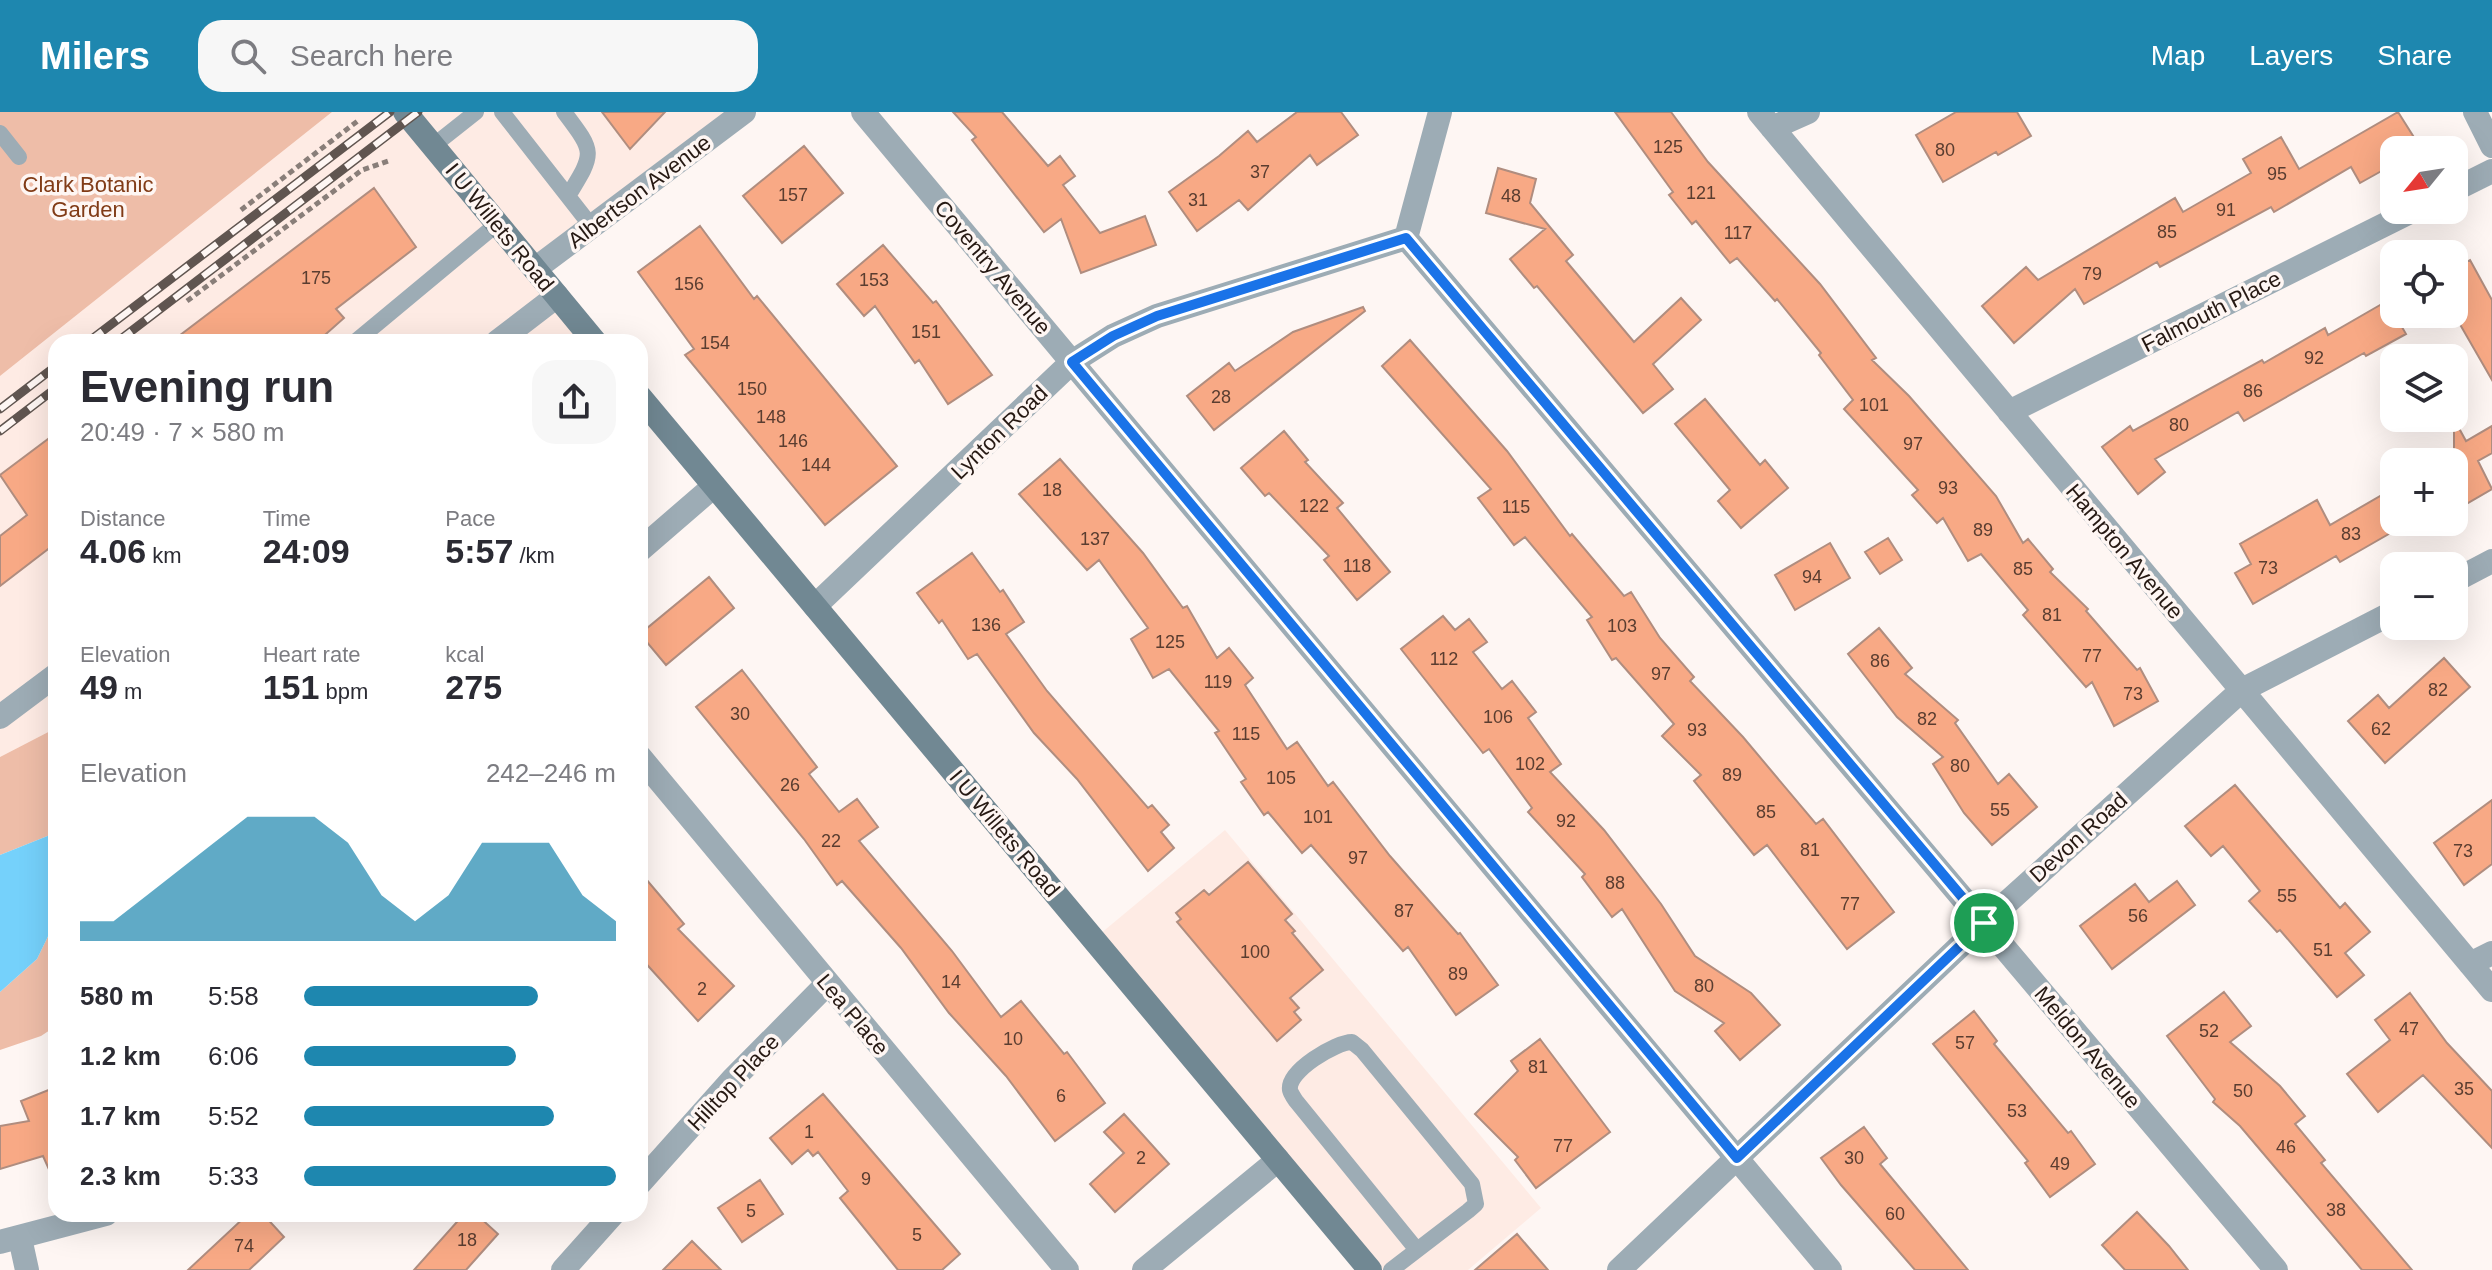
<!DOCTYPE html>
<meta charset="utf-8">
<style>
body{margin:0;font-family:Helvetica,sans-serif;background:#f7f7f7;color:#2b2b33;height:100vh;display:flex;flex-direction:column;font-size:30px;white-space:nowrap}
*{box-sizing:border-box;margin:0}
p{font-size:26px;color:#7c7c81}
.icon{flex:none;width:44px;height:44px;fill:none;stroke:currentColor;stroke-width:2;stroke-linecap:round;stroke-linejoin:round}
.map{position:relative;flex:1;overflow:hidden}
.side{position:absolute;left:48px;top:222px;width:600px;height:888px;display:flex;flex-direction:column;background:#fff;border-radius:24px;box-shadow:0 8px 32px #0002}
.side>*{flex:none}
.needle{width:52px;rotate:240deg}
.controls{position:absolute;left:2380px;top:24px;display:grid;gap:16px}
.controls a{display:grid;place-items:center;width:88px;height:88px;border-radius:16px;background:#fff;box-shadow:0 8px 32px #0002;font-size:40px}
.pin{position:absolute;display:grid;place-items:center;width:68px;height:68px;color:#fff;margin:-34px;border:4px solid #fff;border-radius:50%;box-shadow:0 2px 8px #0007}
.round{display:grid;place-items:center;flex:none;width:84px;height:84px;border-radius:24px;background:#f7f7f7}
.overview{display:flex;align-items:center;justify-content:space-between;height:136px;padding:0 32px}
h1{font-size:44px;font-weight:700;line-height:60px}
.figures{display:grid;grid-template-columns:repeat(3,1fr);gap:12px;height:136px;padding:8px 32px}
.figures div{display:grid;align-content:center}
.figures b{font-size:34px;font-weight:700}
.figures small{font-size:22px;font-weight:400}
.figures p{font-size:22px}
.chart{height:224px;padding:16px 32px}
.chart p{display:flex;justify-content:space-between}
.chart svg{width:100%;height:144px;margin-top:8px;fill:#1e87af;opacity:.7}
ul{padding:0 32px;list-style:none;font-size:26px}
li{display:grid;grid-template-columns:128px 96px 1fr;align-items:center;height:60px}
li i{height:20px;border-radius:10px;background:#1e87af}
header{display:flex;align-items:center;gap:48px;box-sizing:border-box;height:112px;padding:0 40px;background:#1e87af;color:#fff}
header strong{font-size:38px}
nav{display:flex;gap:44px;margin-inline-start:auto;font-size:28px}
.search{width:560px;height:72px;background:#f7f7f7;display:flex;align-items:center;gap:20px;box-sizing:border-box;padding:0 28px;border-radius:24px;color:#7c7c81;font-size:30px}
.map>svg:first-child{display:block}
.built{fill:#feebe4}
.green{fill:#eebda8}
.water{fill:#75d1fb}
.building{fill:#f8a985;stroke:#b08d7f;stroke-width:2}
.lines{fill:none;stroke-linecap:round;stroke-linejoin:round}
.path{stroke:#897e79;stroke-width:5;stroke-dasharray:6 4;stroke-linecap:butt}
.lane{stroke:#9dacb5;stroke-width:16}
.street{stroke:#9dacb5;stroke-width:24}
.secondary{stroke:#718893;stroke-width:24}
.rail-casing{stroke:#605550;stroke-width:9}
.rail{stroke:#fef6f3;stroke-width:6;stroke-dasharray:18;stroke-linecap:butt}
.route-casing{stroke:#fff;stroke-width:16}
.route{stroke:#1a73e8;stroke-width:10}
.labels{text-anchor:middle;stroke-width:7;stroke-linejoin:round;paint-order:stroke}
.number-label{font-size:18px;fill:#5a3d30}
.park-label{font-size:22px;fill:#813b16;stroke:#fef6f3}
.street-label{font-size:22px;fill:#261913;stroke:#fef6f3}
</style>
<header>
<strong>Milers</strong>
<div class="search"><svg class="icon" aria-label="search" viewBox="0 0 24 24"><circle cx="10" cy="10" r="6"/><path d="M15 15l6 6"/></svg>Search here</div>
<nav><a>Map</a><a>Layers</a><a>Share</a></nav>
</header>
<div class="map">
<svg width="2492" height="1158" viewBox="0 0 2492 1158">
<rect width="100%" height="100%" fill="#fef6f3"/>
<path class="built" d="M332 0H744L535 157 597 230H56V616L0 645V264Z
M1225 718 1541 1096 1468 1158H1370L1094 827Z"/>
<path class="green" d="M0 0H332L0 264Z
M56 616V724L50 723 0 743V645Z
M56 808V914L41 924 0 938V880L37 847Z"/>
<path class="water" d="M50 723 56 724V808L37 847 0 880V743Z"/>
<path class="building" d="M602 0H665L630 37Z
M953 0H1002L1048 54 1060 44 1075 64 1063 73 1100 121 1145 104 1156 133 1081 161 1061 107 1044 120 972 28 976 25Z
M1297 0H1341L1358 23 1317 53 1310 43 1248 98 1239 88 1197 119 1169 80 1219 44 1248 19 1257 30Z
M1615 0H1671L1708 50 1820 172 1876 246 1872 248 1909 284 1996 384 2023 431 2028 427 2053 457 2050 460 2088 497 2086 499 2137 558 2140 556 2158 589 2114 614 2092 570 2086 575 2023 503 2028 498 1981 442 1968 449 1943 406 1937 411 1912 383 1918 378 1844 297 1853 288 1819 243 1821 241 1777 187 1775 189 1737 146 1730 151 1696 109 1692 112 1669 83 1673 80Z
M1956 0H2017L2031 24 1998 43 1996 40 1943 70 1916 23Z
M2398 0 2422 38H2394V52L2360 71 2351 55 2274 100 2271 95 2160 155 2157 150 2084 192 2075 177 2014 231 1982 194 2026 155 2038 168 2175 86 2183 100 2251 61 2243 47 2281 25 2299 57Z
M804 34 843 81 782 131 743 84Z
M1498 56 1536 67 1530 91 1573 143 1566 149 1634 230 1681 186 1701 208 1653 252 1673 277 1643 301 1537 174 1534 176 1510 147 1545 117 1486 101Z
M374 76 416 135 336 197 344 206 317 230H171Z
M700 114 754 187 757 184 897 354 825 413 685 243 694 237 638 160Z
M883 133 933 191 936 189 992 263 948 292 919 248 915 251 875 194 864 204 837 172Z
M2470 148 2492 188V268L2454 202V157Z
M2387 189 2406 222 2366 244 2364 241 2244 309 2238 300 2155 347 2165 360 2138 382 2102 335 2130 314 2133 319 2262 248 2264 251 2325 216 2328 223Z
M1363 195 1365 199 1214 318 1187 284 1229 251 1235 259 1293 220Z
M1410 228 1507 339 1570 424 1572 422 1624 484 1631 480 1660 526 1694 565 1690 569 1743 625 1816 712 1823 707 1894 800 1847 837 1767 733 1754 743 1694 669 1701 663 1662 624 1674 612 1616 546 1612 548 1587 508 1592 505 1525 425 1514 433 1478 386 1491 377 1382 254Z
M1705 287 1760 353 1765 348 1788 376 1741 416 1718 389 1730 378 1675 312Z
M2454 307 2466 329 2492 314V341L2478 349 2492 377 2461 395 2454 382Z
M1284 319 1308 348 1305 350 1343 391 1337 396 1390 460 1357 488 1324 448 1329 444 1269 381 1265 384 1241 356Z
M56 321V431L0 474V424L27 403 0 363Z
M1060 347 1143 441 1183 496 1187 494 1217 546 1229 536 1253 566 1245 573 1287 637 1297 630 1328 674 1333 670 1390 744 1458 822 1460 821 1498 873 1456 903 1408 835 1403 839 1311 733 1302 741 1268 700 1264 703 1241 670 1246 667 1215 621 1219 619 1169 557 1153 566 1131 527 1148 516 1099 448 1087 458 1019 382Z
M2394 376V419L2340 450 2336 444 2253 492 2235 461 2251 452 2240 432 2317 388 2330 413Z
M1888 426 1902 448 1880 462 1865 440Z
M1830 431 1850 466 1795 498 1775 463Z
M972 441 1000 480 1003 478 1024 510 1006 522 1047 579 1148 696 1152 693 1169 713 1161 720 1174 736 1148 759 1077 667 1034 621 977 542 968 547 942 508 939 511 917 481Z
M709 465 734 496 666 553 640 522Z
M1443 504 1455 518 1469 507 1487 530 1473 540 1502 577 1512 569 1536 600 1528 606 1561 652 1550 660 1604 718 1661 792 1695 844 1751 881 1780 913 1740 948 1715 919 1724 911 1675 879 1622 797 1612 805 1582 765 1585 762 1528 700 1532 696 1489 637 1483 641 1401 537Z
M1879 516 1912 556 1905 562 1958 608 1955 611 1998 672 2009 662 2037 695 1992 733 1964 701 1933 652 1943 645 1897 605 1848 542Z
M2444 546 2470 575 2385 651 2348 609 2378 583 2389 596Z
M742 558 817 655 809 662 839 700 857 687 878 715 859 729 952 839 1001 905 1021 889 1064 942 1067 940 1105 991 1055 1029 1006 964 949 901 901 836 842 769 837 773 804 727 696 595Z
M2235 673 2340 796 2345 791 2370 820 2345 841 2364 863 2337 885 2280 818 2277 820 2249 789 2260 779 2223 734 2211 744 2185 714Z
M2492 688V752L2464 773 2434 731Z
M1248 750 1292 802 1285 808 1295 819 1292 821 1323 858 1290 886 1299 896 1294 900 1301 908 1277 929 1177 810 1181 807 1176 801 1204 778 1209 783Z
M640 760 684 812 678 817 734 874 698 909 640 845Z
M2177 769 2195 793 2112 857 2080 814 2135 772 2149 790Z
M2224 880 2251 914 2230 930 2280 974 2305 1004 2295 1012 2325 1048 2321 1051 2412 1158H2362L2240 1014 2213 990 2215 987 2167 924Z
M2410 881 2447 931 2492 979V1036L2423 963 2378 1000 2347 962 2390 928 2375 908Z
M1974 899 1997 929 1994 932 2068 1021 2071 1019 2095 1052 2050 1085 2025 1051 2028 1049 1933 932Z
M1540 927 1610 1020 1536 1076 1515 1048 1518 1045 1475 1002 1518 959 1511 949Z
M56 975V1073L43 1044 0 1057V1014L29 1009 21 989Z
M823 982 960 1142 942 1158H898L840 1086 848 1079 818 1040 813 1044 808 1038 792 1052 770 1026Z
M1124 1002 1169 1052 1115 1100 1090 1072 1124 1041 1104 1020Z
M1864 1015 1887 1046 1880 1052 1968 1158H1915L1841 1073 1821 1046Z
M760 1068 783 1102 742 1130 718 1096Z
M2137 1100 2169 1134 2188 1158H2125L2102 1133Z
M248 1102H263L284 1125 249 1158H188Z
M464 1102H476L498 1122 466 1158H414Z
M1517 1122 1548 1158H1475Z
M692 1129 721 1158H663Z"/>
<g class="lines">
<path class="path" d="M241 98 359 8
M187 189 362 58 391 48"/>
<path class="lane" d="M502 0 592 115
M564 0C595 41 595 40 568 84
M0 21 19 45
M433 34 476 0
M355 230 497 112
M1391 1158 1468 1099 1476 1092 1472 1072 1362 938 1352 930C1336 930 1287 959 1290 978 1291 982 1294 986 1296 989L1417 1138"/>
<path class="street" d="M863 0 1830 1158
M1759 0 2492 878
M2475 0 2492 34
M1772 16 1808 0
M2454 78 2492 59
M1406 126 2276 1158
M1406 126 1440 0
M535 157 744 0
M497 230 557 184
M2009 300 2414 98
M640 438 714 374
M2454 469 2492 449
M815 494 1072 250 1113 224 1157 204 1406 126
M0 605 56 563
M640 645 1067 1158
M2470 852 2492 841
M640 1071 732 968 828 871
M20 1126 27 1158
M0 1130 106 1102
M563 1158 613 1102
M1144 1158 1278 1048
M1619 1158 1981 814 2242 578 2394 500"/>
<path class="secondary" d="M405 0 595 230
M640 285 1370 1158"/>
<defs>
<path id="rail" d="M88 230 390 0
M117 230 418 0
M0 297 56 254
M0 319 56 276"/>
</defs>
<use href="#rail" class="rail-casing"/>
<use href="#rail" class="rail"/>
</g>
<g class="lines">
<defs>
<path id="route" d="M1406 126 1984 811 1737 1046 1072 250 1113 224 1157 204Z"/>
</defs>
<use href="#route" class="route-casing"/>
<use href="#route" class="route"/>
</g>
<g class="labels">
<g class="number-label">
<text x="1668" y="41">125</text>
<text x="1945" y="44">80</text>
<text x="1260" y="66">37</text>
<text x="2277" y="68">95</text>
<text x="1701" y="87">121</text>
<text x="793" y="89">157</text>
<text x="1511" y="90">48</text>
<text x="1198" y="94">31</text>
<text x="2226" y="104">91</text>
<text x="2167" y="126">85</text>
<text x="1738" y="127">117</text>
<text x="2092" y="168">79</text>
<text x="316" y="172">175</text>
<text x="874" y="174">153</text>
<text x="689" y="178">156</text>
<text x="926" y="226">151</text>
<text x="715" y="237">154</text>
<text x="2314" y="252">92</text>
<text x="752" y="283">150</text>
<text x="2253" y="285">86</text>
<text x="1221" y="291">28</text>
<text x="1874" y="299">101</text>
<text x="771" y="311">148</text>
<text x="2179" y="319">80</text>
<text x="793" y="335">146</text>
<text x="1913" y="338">97</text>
<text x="816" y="359">144</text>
<text x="1948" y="382">93</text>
<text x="1052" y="384">18</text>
<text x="1314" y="400">122</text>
<text x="1516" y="401">115</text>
<text x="1983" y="424">89</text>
<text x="2351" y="428">83</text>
<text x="1095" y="433">137</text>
<text x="1357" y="460">118</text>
<text x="2268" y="462">73</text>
<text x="2023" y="463">85</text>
<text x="1812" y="471">94</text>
<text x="2052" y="509">81</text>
<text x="986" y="519">136</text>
<text x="1622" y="520">103</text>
<text x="1170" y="536">125</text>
<text x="2092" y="550">77</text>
<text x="1444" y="553">112</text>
<text x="1880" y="555">86</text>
<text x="1661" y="568">97</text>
<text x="1218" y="576">119</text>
<text x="2438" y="584">82</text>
<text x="2133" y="588">73</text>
<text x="740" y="608">30</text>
<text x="1498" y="611">106</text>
<text x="1927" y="613">82</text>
<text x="2381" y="623">62</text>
<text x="1697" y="624">93</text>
<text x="1246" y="628">115</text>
<text x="1530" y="658">102</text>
<text x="1960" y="660">80</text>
<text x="1732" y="669">89</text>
<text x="1281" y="672">105</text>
<text x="790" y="679">26</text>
<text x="2000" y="704">55</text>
<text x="1766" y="706">85</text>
<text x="1318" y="711">101</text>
<text x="1566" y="715">92</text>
<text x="831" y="735">22</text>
<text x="1810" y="744">81</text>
<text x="2463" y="745">73</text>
<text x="1358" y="752">97</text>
<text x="1615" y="777">88</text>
<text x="2287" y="790">55</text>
<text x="1850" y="798">77</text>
<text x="1404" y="805">87</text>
<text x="2138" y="810">56</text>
<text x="2323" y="844">51</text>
<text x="1255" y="846">100</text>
<text x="1458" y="868">89</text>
<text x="951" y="876">14</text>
<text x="1704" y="880">80</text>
<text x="702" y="883">2</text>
<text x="2409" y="923">47</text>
<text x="2209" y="925">52</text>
<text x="1013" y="933">10</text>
<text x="1965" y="937">57</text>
<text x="1538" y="961">81</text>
<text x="2464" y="983">35</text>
<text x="2243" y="985">50</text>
<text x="1061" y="990">6</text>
<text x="2017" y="1005">53</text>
<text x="809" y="1026">1</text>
<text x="1563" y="1040">77</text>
<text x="2286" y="1041">46</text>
<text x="1141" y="1052">2</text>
<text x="1854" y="1052">30</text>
<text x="2060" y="1058">49</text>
<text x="866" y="1073">9</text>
<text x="2336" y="1104">38</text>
<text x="751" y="1105">5</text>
<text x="1895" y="1108">60</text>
<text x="917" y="1129">5</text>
<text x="467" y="1134">18</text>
<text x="244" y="1140">74</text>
</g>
<g class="park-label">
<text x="88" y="80">Clark Botanic<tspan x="88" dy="25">Garden</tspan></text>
</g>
<g class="street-label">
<text transform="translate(639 79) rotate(-37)" y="8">Albertson Avenue</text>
<text transform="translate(500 115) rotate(51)" y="8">I U Willets Road</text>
<text transform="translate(993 155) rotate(50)" y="8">Coventry Avenue</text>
<text transform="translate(2211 199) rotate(-27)" y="8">Falmouth Place</text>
<text transform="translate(999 320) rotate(-44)" y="8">Lynton Road</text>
<text transform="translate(2125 439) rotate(50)" y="8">Hampton Avenue</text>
<text transform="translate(1005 721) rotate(50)" y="8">I U Willets Road</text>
<text transform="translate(2078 725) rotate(-42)" y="8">Devon Road</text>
<text transform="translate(853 902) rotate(50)" y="8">Lea Place</text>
<text transform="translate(2088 935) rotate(50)" y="8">Meldon Avenue</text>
<text transform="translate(733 970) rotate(-47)" y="8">Hilltop Place</text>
</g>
</g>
</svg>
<div class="controls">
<a><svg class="needle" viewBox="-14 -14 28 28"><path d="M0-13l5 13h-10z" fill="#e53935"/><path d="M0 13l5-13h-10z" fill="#7c7c81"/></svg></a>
<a><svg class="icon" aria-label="locate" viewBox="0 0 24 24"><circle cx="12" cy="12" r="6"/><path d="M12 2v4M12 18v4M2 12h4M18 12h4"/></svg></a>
<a><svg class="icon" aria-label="layers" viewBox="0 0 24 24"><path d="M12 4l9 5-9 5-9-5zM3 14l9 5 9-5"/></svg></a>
<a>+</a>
<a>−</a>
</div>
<div class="pin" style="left:1984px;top:811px;background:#1e9e55"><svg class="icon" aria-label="arrive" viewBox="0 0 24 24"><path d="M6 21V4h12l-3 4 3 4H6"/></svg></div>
<section class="side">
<div class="overview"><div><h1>Evening run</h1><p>20:49 · 7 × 580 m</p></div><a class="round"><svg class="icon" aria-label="share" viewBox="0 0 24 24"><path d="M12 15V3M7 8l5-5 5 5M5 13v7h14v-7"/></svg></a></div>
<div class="figures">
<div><p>Distance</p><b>4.06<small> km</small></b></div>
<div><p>Time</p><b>24:09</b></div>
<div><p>Pace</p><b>5:57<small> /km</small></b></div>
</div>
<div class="figures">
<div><p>Elevation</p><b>49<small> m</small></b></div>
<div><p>Heart rate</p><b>151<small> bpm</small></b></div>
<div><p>kcal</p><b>275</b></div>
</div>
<div class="chart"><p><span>Elevation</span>242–246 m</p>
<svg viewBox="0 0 160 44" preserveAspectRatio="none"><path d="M0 44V38L10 38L20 30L30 22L40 14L50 6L60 6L70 6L80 14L90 30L100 38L110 30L120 14L130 14L140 14L150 30L160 38V44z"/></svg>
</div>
<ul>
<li><b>580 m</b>5:58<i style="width:75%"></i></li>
<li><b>1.2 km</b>6:06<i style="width:68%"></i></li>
<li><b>1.7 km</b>5:52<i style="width:80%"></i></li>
<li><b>2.3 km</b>5:33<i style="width:100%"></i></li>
</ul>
</section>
</div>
